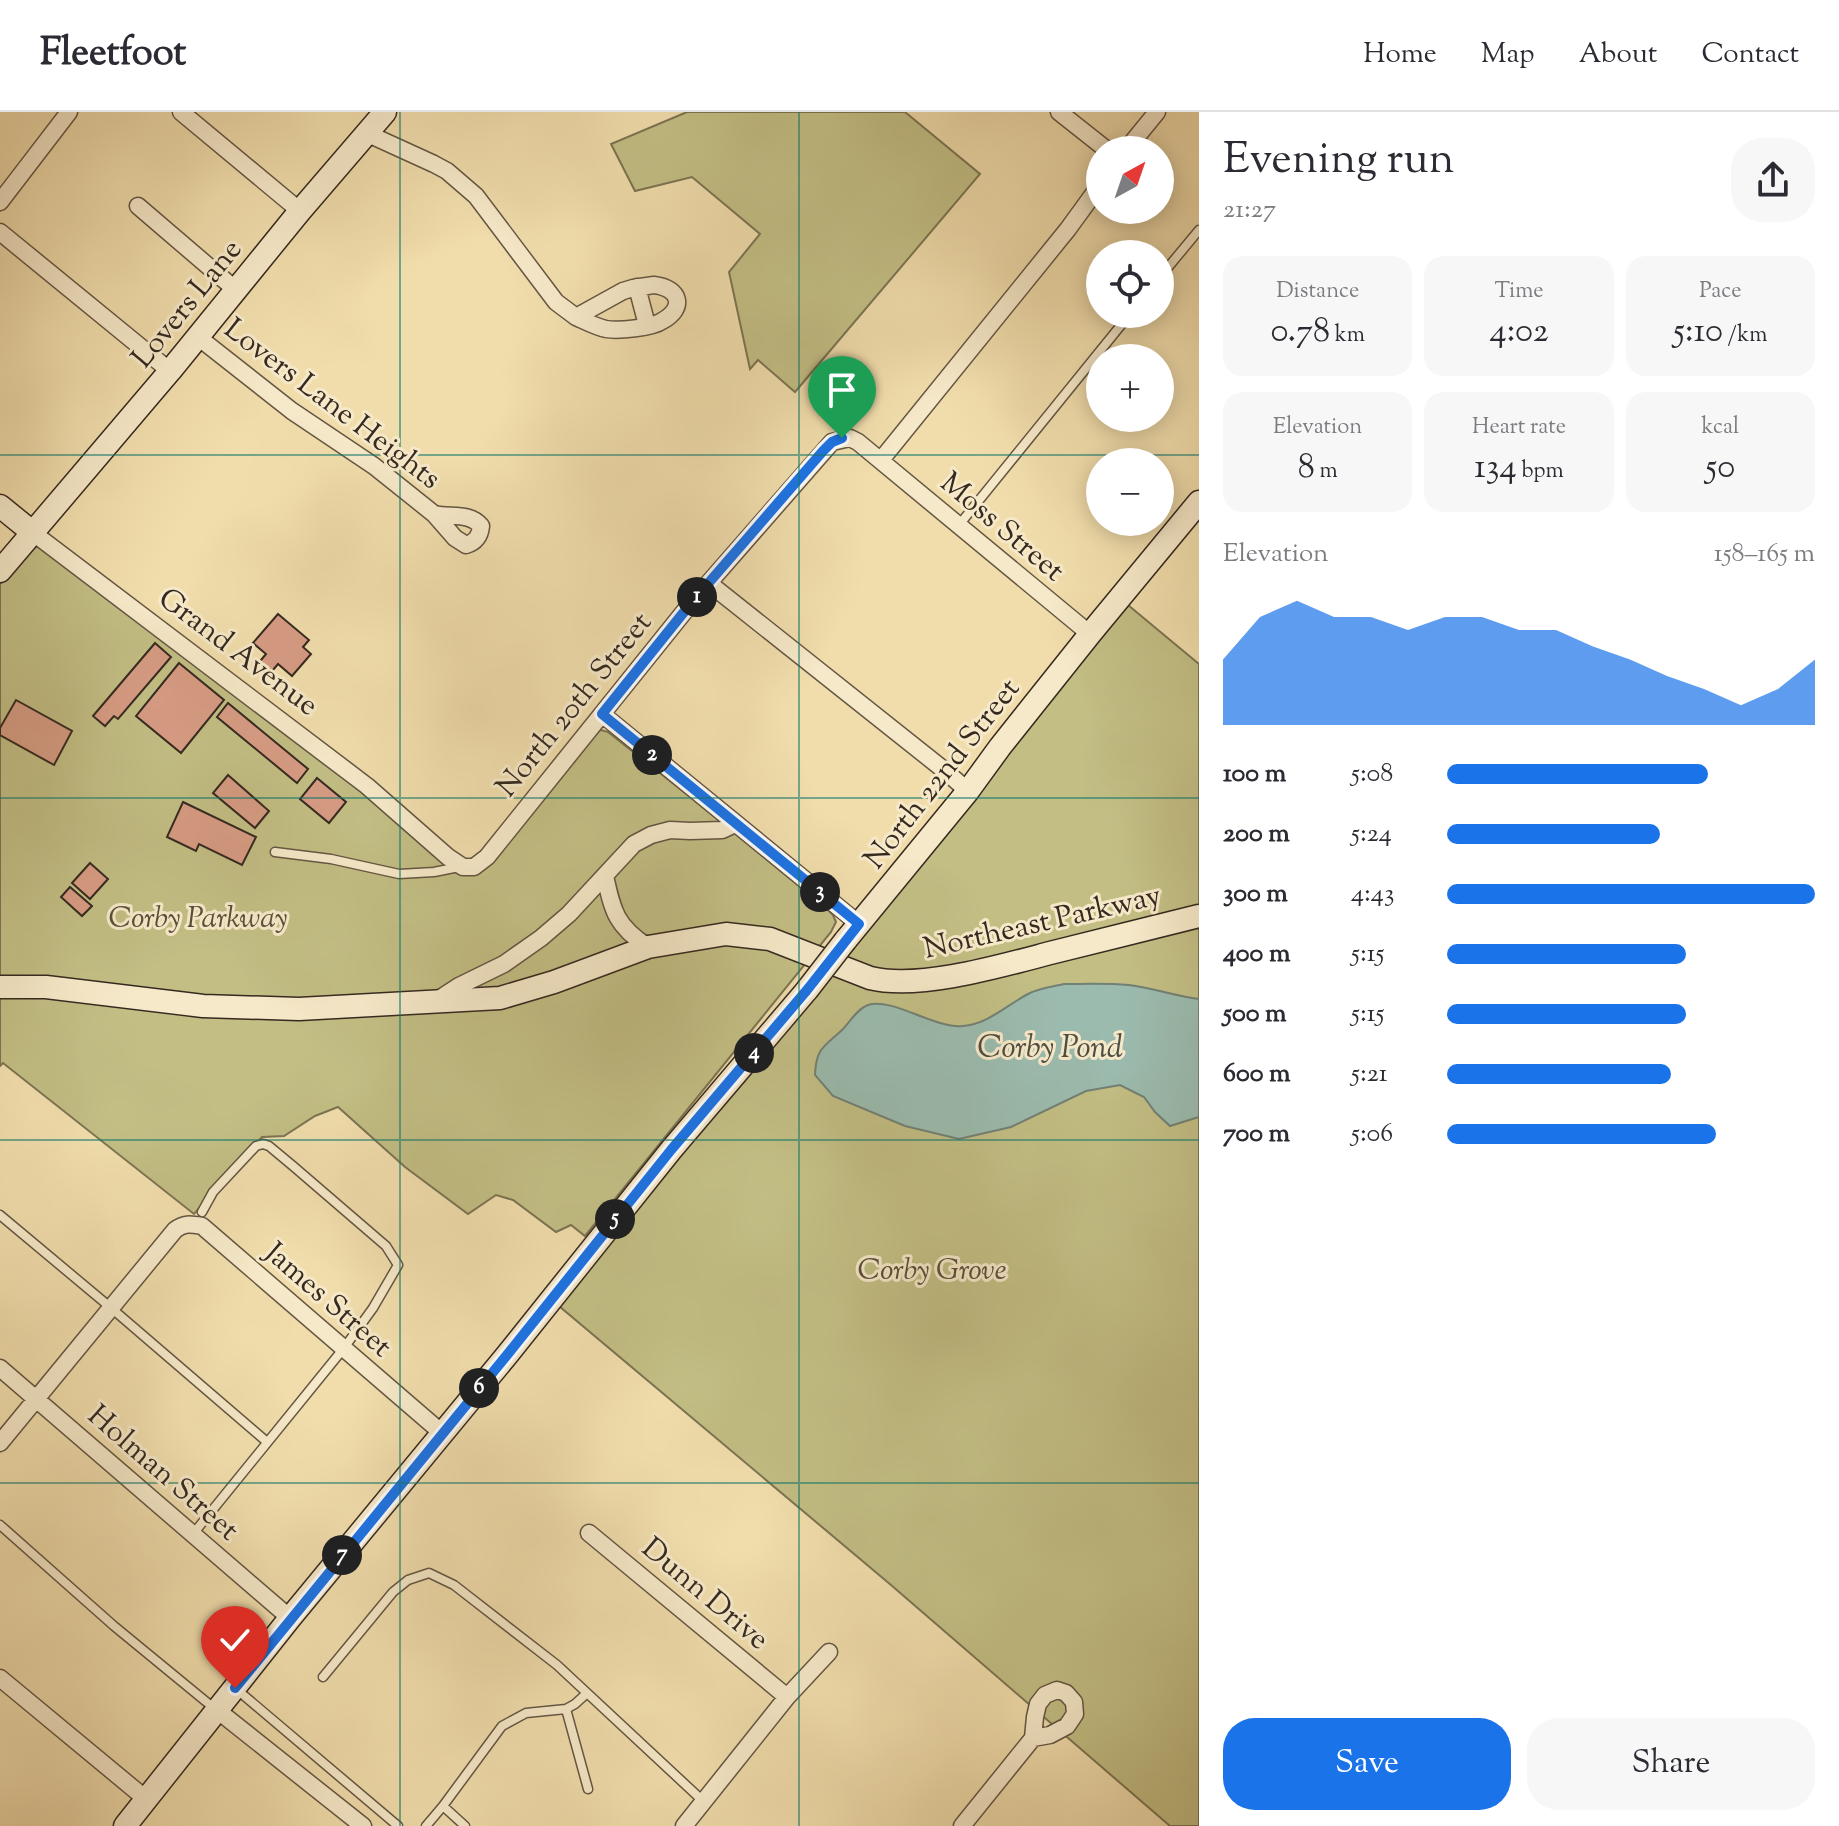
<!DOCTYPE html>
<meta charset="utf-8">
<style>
body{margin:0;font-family:"Sorts Mill Goudy",serif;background:#f7f7f7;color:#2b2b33;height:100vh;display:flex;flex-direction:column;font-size:30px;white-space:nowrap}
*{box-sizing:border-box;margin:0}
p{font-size:26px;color:#7c7c81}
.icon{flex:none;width:44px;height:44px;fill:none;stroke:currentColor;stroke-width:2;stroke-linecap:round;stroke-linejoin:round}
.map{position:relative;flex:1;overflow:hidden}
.details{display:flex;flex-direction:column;background:#fff;width:640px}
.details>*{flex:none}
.needle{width:52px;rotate:40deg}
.buttons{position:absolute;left:1086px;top:24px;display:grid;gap:16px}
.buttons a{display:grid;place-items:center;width:88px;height:88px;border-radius:50%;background:#fff;box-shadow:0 4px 20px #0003;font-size:40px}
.pin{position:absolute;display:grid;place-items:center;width:68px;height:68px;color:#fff;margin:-82px -34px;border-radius:50% 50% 50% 0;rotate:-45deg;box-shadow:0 0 8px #0007}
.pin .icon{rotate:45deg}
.km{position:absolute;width:40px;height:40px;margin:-20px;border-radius:50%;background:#222;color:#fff;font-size:22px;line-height:40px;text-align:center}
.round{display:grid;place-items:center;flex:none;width:84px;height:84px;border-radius:32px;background:#f7f7f7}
.headline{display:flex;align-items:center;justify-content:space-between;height:136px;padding:0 24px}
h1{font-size:44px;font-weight:600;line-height:60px}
.stats{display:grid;grid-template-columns:repeat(3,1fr);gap:12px;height:136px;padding:8px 24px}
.stats div{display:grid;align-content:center;border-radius:20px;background:#f7f7f7;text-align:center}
.stats b{font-size:34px;font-weight:600}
.stats small{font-size:22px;font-weight:400}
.stats p{font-size:22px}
.chart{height:224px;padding:16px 24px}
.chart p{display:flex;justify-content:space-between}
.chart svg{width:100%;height:144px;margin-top:8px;fill:#1a73e8;opacity:.7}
.primary-button{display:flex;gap:16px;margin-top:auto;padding:16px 24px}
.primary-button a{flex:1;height:92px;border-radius:32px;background:#1a73e8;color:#fff;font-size:32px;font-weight:600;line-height:92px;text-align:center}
.primary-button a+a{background:#f7f7f7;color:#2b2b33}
ul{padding:0 24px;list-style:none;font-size:26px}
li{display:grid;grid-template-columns:128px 96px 1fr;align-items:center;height:60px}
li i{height:20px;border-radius:10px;background:#1a73e8}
header{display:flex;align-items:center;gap:48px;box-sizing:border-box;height:112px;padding:0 40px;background:#fff;border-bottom:2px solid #e1e1e2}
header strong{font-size:38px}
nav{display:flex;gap:44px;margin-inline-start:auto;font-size:28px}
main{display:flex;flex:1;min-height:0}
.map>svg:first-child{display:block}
.green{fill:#c2be84;stroke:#7c7452;stroke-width:2}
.water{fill:#9bbbae;stroke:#728175;stroke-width:2}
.building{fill:#d79c84;stroke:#352920;stroke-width:2}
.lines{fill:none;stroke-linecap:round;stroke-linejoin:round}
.lane-casing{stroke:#645643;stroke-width:11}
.street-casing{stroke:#645643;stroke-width:19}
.secondary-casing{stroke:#352920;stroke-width:25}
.lane{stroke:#f6e9c9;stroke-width:8}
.street{stroke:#f6e9c9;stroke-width:16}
.secondary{stroke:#f6e9c9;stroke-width:22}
.secondary-bridge-casing{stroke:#352920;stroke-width:25;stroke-linecap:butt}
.secondary-bridge{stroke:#f6e9c9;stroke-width:22}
.route-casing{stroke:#fff;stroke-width:16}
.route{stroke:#1a73e8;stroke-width:10}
.grid{fill:none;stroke:#0f766e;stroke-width:2;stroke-opacity:0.55}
.labels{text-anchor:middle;stroke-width:6;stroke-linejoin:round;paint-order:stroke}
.street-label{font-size:30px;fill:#352920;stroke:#f6e9c9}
.park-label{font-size:30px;font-style:italic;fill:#584e39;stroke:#f6e9c9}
.water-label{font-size:32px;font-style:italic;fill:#4e4e44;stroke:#f6e9c9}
</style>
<header>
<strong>Fleetfoot</strong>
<nav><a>Home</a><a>Map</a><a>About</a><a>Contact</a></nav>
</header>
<main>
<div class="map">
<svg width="1199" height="1714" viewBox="0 0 1199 1714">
<rect width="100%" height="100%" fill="#f1ddac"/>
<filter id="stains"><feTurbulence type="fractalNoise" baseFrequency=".0025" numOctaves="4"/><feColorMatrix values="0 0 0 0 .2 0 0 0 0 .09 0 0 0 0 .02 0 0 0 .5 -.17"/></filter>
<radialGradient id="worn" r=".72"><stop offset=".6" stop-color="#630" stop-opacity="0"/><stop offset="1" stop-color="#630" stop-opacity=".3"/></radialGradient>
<path class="green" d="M687 0H905L980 62 795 280 758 248 750 257 729 160 760 122 692 65 635 79 611 32Z
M39 434 370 686 450 757C468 765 476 765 491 752L596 621 601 618 608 620 689 684 826 796 833 803 836 810 831 820 585 1124 571 1113 556 1120 513 1088 496 1083 468 1102 405 1055 338 995 315 1004 284 1024 262 1025 194 1102 3 951 0 954V472L29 437Z
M1128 493 1199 552V1714H1170L891 1473 559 1194Z"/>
<path class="water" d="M1064 872C1085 872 1107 871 1129 873 1153 876 1175 884 1199 887V1005L1170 1014 1155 1000 1144 985 1120 973 1086 979 1011 1015 959 1027 905 1014 833 984 815 963C816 936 824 935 842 918 850 910 857 897 868 893 892 885 935 917 963 914 988 912 1007 893 1028 882 1039 876 1052 875 1064 872Z"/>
<path class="building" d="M278 502 309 528 303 535 311 542 292 564 278 552 268 564 256 554 266 542 253 531Z
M155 531 171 545 118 607 114 604 105 614 93 604Z
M179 551 224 588 181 641 136 604Z
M16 588 72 619 54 653 0 623V616Z
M228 591 308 657 297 671 217 605Z
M228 663 269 699 255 716 213 681Z
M317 666 346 690 329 711 300 687Z
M183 690 256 725 242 753 199 732 196 739 167 725Z
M90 751 108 767 90 787 72 771Z
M70 775 92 794 82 804 61 785Z"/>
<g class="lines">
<defs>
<path id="lane" d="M1160 165 1199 118
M959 413 1130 202
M275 740 331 747 399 762 434 760 459 755
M0 1103 110 1195 267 1330
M0 1413 114 1514 215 1597
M193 1422 344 1236 373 1196 398 1153 386 1134 293 1054 269 1034 263 1032 256 1034 213 1080 202 1100
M323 1565 393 1480 408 1468 429 1461 454 1473 557 1553 703 1689
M235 1576 398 1714
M566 1597 588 1677
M443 1694 465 1714
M426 1714 443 1694 502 1614 526 1601 566 1597 575 1592 586 1582"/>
<path id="street" d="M181 0 300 99
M1059 0 1107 38
M366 21 434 52 447 59 476 84 556 190 576 205
M1126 38 1157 0
M0 90 69 0
M138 94 236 178
M0 120 170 259
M654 173C680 176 686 196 662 209 652 216 618 219 606 217 596 215 585 209 576 205L623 179 633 176Z
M637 175 647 213
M198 225 292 299 374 354 434 402
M881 348 1068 117 1100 73
M434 402C451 406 469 400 481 414 480 424 476 430 466 433L455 426Z
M32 420 367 674 448 745 463 755H474L487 745 692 490 832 330 850 326 858 330 1090 522
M710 472 944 658 968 679
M602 602 859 812
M605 764C613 800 616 814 648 835
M436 889 459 874 504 852 541 826 569 802 634 732 651 723 670 718 690 719 722 718 735 712
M0 1256 290 1506
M0 1331 175 1118C184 1111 190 1112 202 1114L442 1321
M589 1421 787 1585
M0 1566 146 1687
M217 1598 363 1714
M684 1714 787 1585 829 1540
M962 1714 1033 1626 1035 1605 1038 1592 1045 1583 1057 1578 1066 1581 1074 1590 1075 1602 1067 1614 1050 1623 1033 1626"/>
<path id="secondary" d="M0 394 32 420
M0 459 170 259 300 99 385 0
M845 829 968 679 1000 635 1090 522 1199 390
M0 875H46L203 894 299 897 500 886 554 870 648 835 726 822 770 827 870 866C919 878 1001 854 1050 841 1100 829 1149 816 1199 804
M125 1714 290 1506 507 1243 671 1038 807 878"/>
</defs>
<use href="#lane" class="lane-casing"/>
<use href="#street" class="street-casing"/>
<use href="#secondary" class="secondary-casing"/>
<use href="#lane" class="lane"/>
<use href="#street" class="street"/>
<use href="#secondary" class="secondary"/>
<defs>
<path id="secondary-bridge" d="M807 878 845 829"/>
</defs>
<use href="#secondary-bridge" class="secondary-bridge-casing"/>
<use href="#secondary-bridge" class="secondary-bridge"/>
</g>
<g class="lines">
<defs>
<path id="route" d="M235 1576 507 1243 671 1038 807 878 859 812 602 602 692 490 823 339 832 330 842 326"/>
</defs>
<use href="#route" class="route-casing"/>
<use href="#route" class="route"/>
</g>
<path class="grid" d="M400 0V1714M799 0V1714M0 343H1199M0 686H1199M0 1028H1199M0 1371H1199"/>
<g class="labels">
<g class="street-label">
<text transform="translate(186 191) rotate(-51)" y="10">Lovers Lane</text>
<text transform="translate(333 291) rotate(37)" y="10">Lovers Lane Heights</text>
<text transform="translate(1003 414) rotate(40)" y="10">Moss Street</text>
<text transform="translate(239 539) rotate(37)" y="10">Grand Avenue</text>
<text transform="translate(573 592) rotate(-51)" y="10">North 20th Street</text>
<text transform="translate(941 661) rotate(-52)" y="10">North 22nd Street</text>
<text transform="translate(1042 809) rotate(-13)" y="10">Northeast Parkway</text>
<text transform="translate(329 1187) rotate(41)" y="10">James Street</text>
<text transform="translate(164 1360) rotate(41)" y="10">Holman Street</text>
<text transform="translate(706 1481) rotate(40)" y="10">Dunn Drive</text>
</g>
<g class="park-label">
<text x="198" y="815">Corby Parkway</text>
<text x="932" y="1167">Corby Grove</text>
</g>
<g class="water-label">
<text x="1050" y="945">Corby Pond</text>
</g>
</g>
<rect width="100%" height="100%" filter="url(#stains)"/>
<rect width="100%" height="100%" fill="url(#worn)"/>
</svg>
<div class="buttons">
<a><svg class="needle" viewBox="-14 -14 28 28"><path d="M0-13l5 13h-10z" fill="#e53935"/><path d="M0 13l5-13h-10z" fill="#7c7c81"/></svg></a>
<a><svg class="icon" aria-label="locate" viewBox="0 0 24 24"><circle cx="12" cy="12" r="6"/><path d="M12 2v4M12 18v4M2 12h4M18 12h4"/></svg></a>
<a>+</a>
<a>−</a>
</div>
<div class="pin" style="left:842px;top:326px;background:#1e9e55"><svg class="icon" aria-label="arrive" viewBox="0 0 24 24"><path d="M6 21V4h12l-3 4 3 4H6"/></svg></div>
<div class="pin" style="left:235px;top:1576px;background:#d93025"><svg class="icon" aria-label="check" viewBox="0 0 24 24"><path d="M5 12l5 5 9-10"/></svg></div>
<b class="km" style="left:697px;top:485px">1</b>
<b class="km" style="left:652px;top:643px">2</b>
<b class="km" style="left:820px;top:780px">3</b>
<b class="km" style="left:754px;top:941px">4</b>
<b class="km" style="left:615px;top:1107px">5</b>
<b class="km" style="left:479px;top:1276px">6</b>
<b class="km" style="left:342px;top:1443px">7</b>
</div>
<section class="details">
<div class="headline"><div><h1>Evening run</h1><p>21:27</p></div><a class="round"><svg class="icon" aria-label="share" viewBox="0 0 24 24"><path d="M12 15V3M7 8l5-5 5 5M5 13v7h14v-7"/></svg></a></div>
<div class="stats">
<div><p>Distance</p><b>0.78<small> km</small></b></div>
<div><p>Time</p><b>4:02</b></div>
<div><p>Pace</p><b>5:10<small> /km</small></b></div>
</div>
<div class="stats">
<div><p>Elevation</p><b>8<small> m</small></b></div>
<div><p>Heart rate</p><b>134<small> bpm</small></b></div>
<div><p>kcal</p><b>50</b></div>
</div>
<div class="chart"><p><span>Elevation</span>158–165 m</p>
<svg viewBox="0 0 160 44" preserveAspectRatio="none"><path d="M0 44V24L10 11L20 6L30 11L40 11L50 15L60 11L70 11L80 15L90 15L100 20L110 24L120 29L130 33L140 38L150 33L160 24V44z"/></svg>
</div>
<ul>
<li><b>100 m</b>5:08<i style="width:71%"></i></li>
<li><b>200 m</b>5:24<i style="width:58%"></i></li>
<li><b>300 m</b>4:43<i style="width:100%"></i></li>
<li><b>400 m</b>5:15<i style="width:65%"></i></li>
<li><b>500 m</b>5:15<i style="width:65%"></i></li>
<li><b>600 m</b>5:21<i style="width:61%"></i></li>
<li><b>700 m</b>5:06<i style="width:73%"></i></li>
</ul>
<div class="primary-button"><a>Save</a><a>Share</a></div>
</section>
</main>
